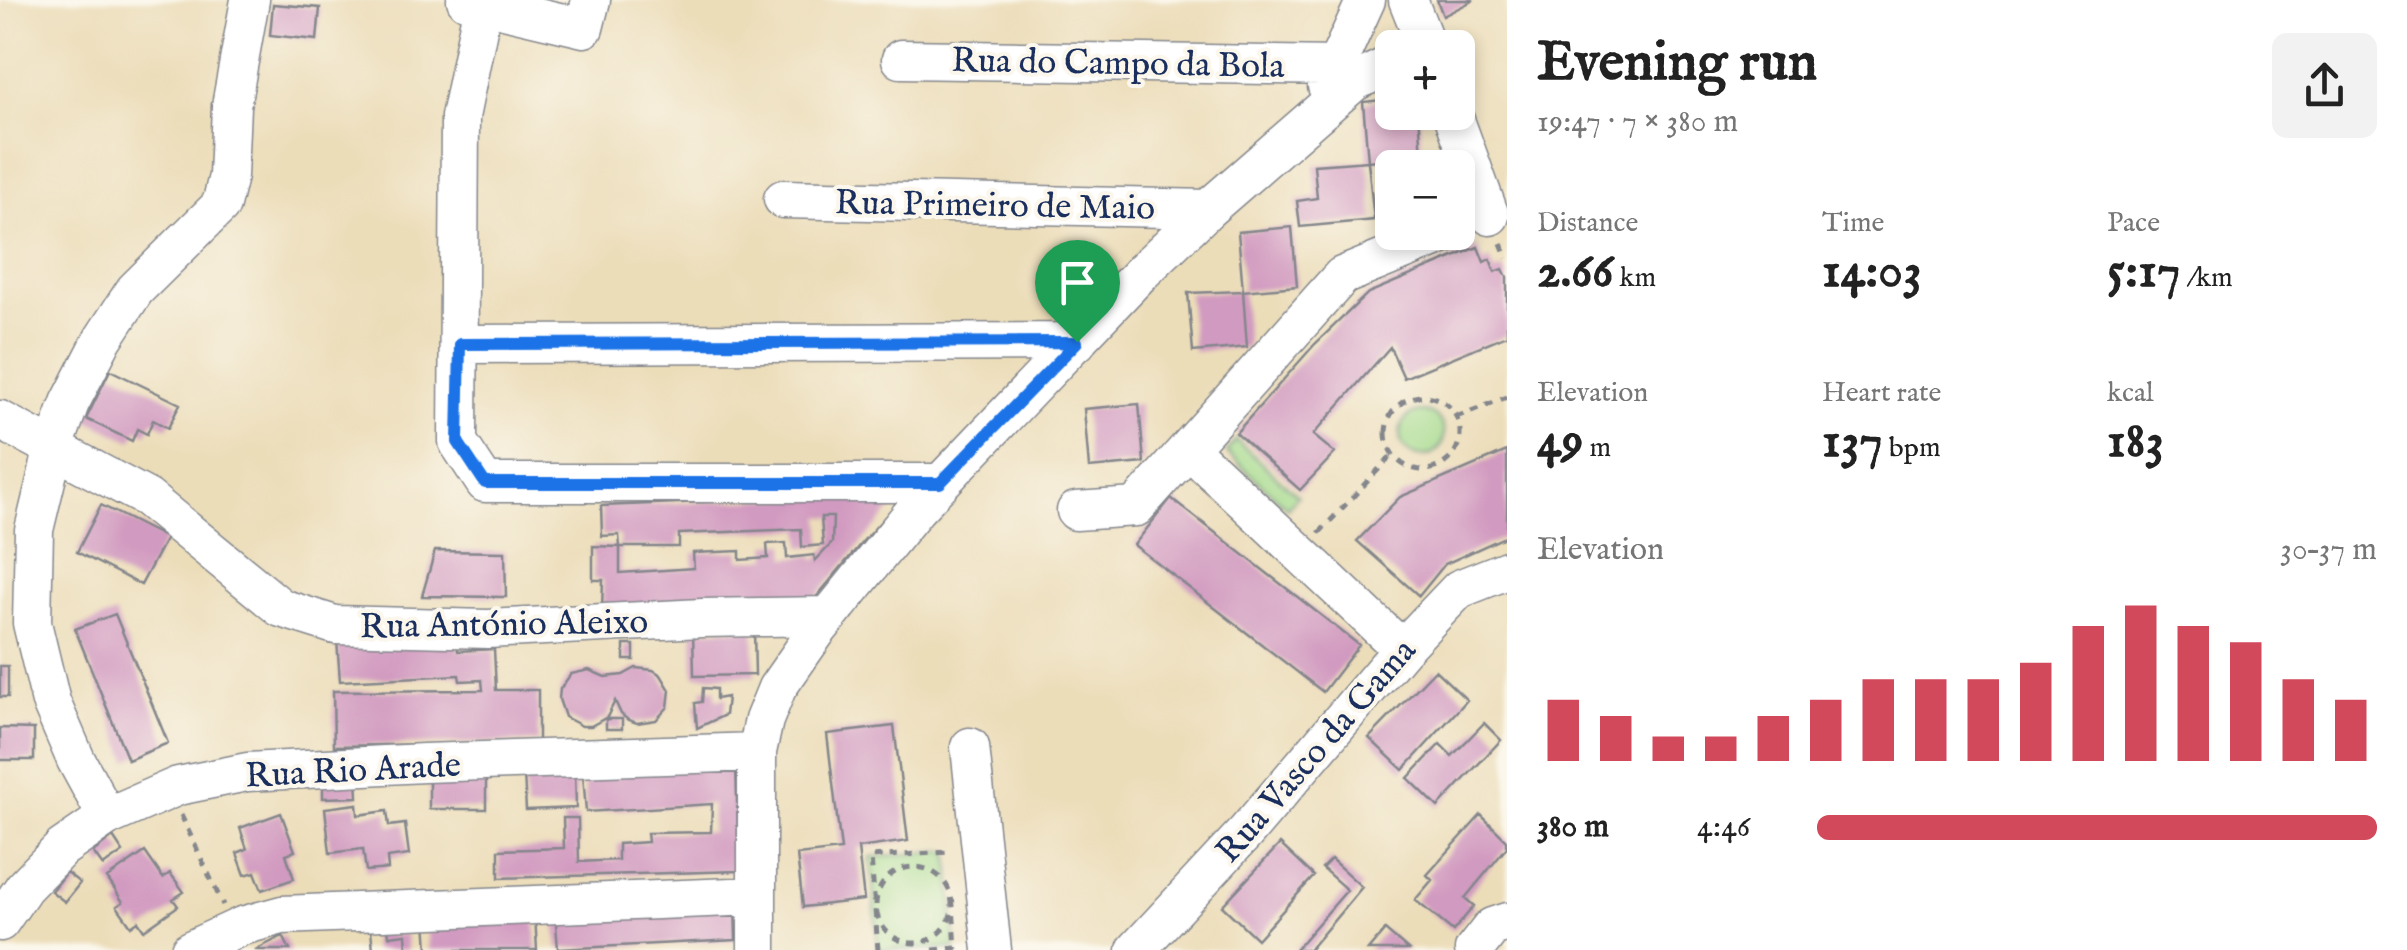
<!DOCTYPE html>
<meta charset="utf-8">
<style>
body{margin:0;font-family:"IM FELL English",serif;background:#f2f2f2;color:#222;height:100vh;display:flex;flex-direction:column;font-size:38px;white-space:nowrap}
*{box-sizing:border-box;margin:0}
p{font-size:32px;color:#767676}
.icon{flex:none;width:55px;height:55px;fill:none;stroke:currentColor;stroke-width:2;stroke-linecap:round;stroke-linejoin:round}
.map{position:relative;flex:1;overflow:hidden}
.drawer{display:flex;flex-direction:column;background:#fff;width:900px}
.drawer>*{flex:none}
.buttons{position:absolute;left:1375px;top:30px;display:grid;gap:20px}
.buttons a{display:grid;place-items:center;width:100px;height:100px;border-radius:15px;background:#fff;box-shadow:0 5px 15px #0003;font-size:50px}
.pin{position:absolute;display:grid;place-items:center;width:85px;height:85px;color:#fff;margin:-102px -42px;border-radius:50% 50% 50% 0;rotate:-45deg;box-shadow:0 0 10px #0007}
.pin .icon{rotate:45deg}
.round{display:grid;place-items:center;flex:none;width:105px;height:105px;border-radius:15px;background:#f2f2f2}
.overview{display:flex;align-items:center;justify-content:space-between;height:170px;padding:0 30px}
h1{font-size:55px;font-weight:700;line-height:75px}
.metrics{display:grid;grid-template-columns:repeat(3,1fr);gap:15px;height:170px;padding:10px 30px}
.metrics div{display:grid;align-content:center}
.metrics b{font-size:50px;font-weight:700}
.metrics small{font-size:28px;font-weight:400}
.metrics p{font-size:28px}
.chart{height:280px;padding:20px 30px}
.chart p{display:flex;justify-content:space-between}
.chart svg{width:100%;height:180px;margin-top:10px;stroke:#d1495b;stroke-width:6}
ul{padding:0 30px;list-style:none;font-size:32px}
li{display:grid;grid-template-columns:160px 120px 1fr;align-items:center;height:75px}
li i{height:25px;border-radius:12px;background:#d1495b}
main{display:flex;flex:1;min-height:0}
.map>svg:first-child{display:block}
.green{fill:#a4da8b;stroke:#608474;stroke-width:2.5}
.building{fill:#d19ac0}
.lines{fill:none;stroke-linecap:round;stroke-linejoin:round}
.minor-casing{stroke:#84868c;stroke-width:41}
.path{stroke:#84868c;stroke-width:5;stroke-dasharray:8 8;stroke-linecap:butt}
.minor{stroke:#fff;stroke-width:38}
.route-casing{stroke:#fff;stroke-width:20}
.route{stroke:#1a73e8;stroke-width:12}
.labels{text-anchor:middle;stroke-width:8;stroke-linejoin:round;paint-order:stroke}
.street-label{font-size:35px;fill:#1b2f5e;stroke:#fbf7ec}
</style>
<main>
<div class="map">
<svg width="1507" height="950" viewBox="0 0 1507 950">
<rect width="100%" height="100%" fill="#fbf7ec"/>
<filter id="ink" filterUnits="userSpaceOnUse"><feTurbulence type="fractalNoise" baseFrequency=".01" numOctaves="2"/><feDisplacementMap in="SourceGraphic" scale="20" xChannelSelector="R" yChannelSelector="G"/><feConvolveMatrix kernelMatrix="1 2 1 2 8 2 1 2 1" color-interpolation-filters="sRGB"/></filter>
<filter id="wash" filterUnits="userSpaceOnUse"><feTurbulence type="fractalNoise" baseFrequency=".0048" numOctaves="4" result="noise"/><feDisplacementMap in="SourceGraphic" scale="40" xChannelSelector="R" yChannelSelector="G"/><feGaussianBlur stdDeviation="2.25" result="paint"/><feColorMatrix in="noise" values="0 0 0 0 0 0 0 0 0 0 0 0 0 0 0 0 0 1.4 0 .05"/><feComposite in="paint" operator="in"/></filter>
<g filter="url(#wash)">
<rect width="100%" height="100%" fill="#ecddb9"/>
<path class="green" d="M1400 434a22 22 0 1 1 44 0a22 22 0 1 1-44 0Z
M1236 440 1298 496 1287 508 1226 452Z
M949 851 956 948 878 950 871 857Z"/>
<g id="blocks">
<path class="building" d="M1437 0H1474L1443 16Z
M273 4 320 8 317 40 270 35Z
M1392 99V112H1419L1422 156 1368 161 1363 102Z
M1368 161 1374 220 1300 227 1297 201 1317 198 1314 165Z
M1292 227 1297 286 1243 291 1238 232Z
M1478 247 1484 262 1490 259 1495 272 1503 269 1507 277V335L1404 378 1390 347 1313 435 1335 453 1300 490 1236 433 1315 344 1368 293Z
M1243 291 1247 347 1193 352 1188 293Z
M110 370 180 404 168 428 153 420 147 434 137 429 132 441 86 419Z
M1139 404 1144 463 1089 468 1084 409Z
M1507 451V536L1445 564 1419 596 1357 541 1400 497Z
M906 494 863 541 813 601 602 609 603 580H593V546L620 547V573L694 568 693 553 740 551V560L768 558 767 544 786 543 787 558 814 555 815 561 832 543 833 517H821L823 545 802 547 801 529 679 534V547H620L619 535 602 536 601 506Z
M1171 498 1359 645 1323 692 1134 545Z
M101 505 166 538 141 585 77 552Z
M435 551 505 552 506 597 422 596Z
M115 614 168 743 128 760 75 629Z
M754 629 755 675 694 676 693 630Z
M457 639 458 651 494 649 496 690H538V742L334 746 333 691 483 690 482 680 460 681 459 675 340 681 337 640Z
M624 645H634V660H624Z
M0 666H8V697H0Z
M636 668 653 670 661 675 670 690 668 707 656 720 637 723 628 720 621 714 615 701 607 717 591 726H582L565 717 559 699 560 689 571 674 589 670 605 677 623 675Z
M1435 670 1467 700 1403 770 1369 738Z
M703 688 716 689V699L727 697 725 715 697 728 695 703 702 702Z
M606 719H622V729H606Z
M1484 723 1501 740 1438 807 1408 778 1440 744 1452 756Z
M894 726 908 841 858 848 864 900 803 907 797 855 841 850 827 734Z
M0 728 34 729V760H0Z
M736 766 739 871 499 878V850L564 848 563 818H578L579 862 618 860V844L648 842 647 833 711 832 712 804 586 812 583 774Z
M575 771 576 808 526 810 524 774Z
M429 774H486V809H429Z
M357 779 358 797 323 798V780Z
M357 804 358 815 387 811 389 826 405 824 409 855 387 858 388 869 366 871 363 849 330 853 325 808Z
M281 813 295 851 286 854 294 879 262 890 255 872 245 875 237 853 247 849 240 828Z
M1481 815 1507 841V847L1465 898 1474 906 1453 931 1415 900 1432 880 1427 875Z
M113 837 123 852 103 866 93 852Z
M1280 844 1314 876 1257 939 1222 906Z
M145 852 163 878 170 873 184 892 173 899 178 906 144 930 138 921 131 926 117 906 123 902 107 878Z
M1331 859 1362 887 1309 950H1295L1347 890 1322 868Z
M66 872 80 883 65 902 51 891Z
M735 904 736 940 558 949 555 912Z
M535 915 537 950H428L426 920Z
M388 928 389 936 406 934 407 950H373L371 930Z
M1385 930 1408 950H1368Z
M283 936 290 950H255Z"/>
</g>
</g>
<g filter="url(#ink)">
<use href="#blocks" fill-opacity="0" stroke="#84868c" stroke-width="2.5"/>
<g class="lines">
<defs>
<path id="minor" d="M466 0 584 28 591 0
M1408 0 1427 48
M483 4 460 117 458 442 485 483H941
M901 59 1336 66
M1327 86 1366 0
M1452 112 1490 216
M783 199 1208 209
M460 344 1077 342
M0 420 147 498 281 608 335 625 488 629 702 618 829 616
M1189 449 1402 649
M1076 511 1136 507 1342 276 1450 232
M970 747 992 950
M107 817 76 760 51 702 32 623 34 530 54 447 70 403 103 339 135 290 221 205 228 176 231 106 250 0
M0 922 24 887 62 848 107 817 178 786 247 772 424 763 757 752
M190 950 242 926 282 915 757 896
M757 950V752L764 720 777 688 816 632 916 509 1141 273 1208 209 1354 82 1383 68H1392
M1136 950 1246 832 1402 649 1459 589 1507 570
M1474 950 1492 927 1507 922"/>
</defs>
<use href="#minor" class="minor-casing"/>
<path class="path" d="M1501 243 1507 258
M1386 433a37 37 0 1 1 74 0a37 37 0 1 1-74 0Z
M1456 417 1507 397
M1319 533 1392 455
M181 815 223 905
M876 905a38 38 0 1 1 76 0a38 38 0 1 1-76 0Z
M878 950 871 857 949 852
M933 950 956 948 952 893"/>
<use href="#minor" class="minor"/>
</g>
</g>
<g class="lines" filter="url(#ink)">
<defs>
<path id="route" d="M1077 342 940 483H485L458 442 460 344Z"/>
</defs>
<use href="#route" class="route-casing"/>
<use href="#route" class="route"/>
</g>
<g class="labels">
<g class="street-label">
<text transform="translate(1118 62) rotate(1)" y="12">Rua do Campo da Bola</text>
<text transform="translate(995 204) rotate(1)" y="12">Rua Primeiro de Maio</text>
<text transform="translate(504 623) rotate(-1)" y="12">Rua António Aleixo</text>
<text transform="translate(1315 750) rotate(-49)" y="12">Rua Vasco da Gama</text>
<text transform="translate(353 769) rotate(-3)" y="12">Rua Rio Arade</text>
</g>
</g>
</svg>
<div class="buttons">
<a>+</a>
<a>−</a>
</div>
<div class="pin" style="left:1077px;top:342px;background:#1e9e55"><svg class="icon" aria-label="arrive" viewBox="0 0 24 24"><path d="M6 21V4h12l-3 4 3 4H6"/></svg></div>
</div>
<section class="drawer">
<div class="overview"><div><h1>Evening run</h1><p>19:47 · 7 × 380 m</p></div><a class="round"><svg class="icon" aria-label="share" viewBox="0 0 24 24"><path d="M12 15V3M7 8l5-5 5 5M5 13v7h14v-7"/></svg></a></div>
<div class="metrics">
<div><p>Distance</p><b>2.66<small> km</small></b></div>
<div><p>Time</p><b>14:03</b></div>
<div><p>Pace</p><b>5:17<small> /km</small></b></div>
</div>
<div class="metrics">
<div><p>Elevation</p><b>49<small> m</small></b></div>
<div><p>Heart rate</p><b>137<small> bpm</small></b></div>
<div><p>kcal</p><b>183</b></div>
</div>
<div class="chart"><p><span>Elevation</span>30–37 m</p>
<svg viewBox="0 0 160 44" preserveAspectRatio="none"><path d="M5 44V29M15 44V33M25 44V38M35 44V38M45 44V33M55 44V29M65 44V24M75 44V24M85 44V24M95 44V20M105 44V11M115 44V6M125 44V11M135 44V15M145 44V24M155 44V29"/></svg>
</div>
<ul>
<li><b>380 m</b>4:46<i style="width:100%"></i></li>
</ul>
</section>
</main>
